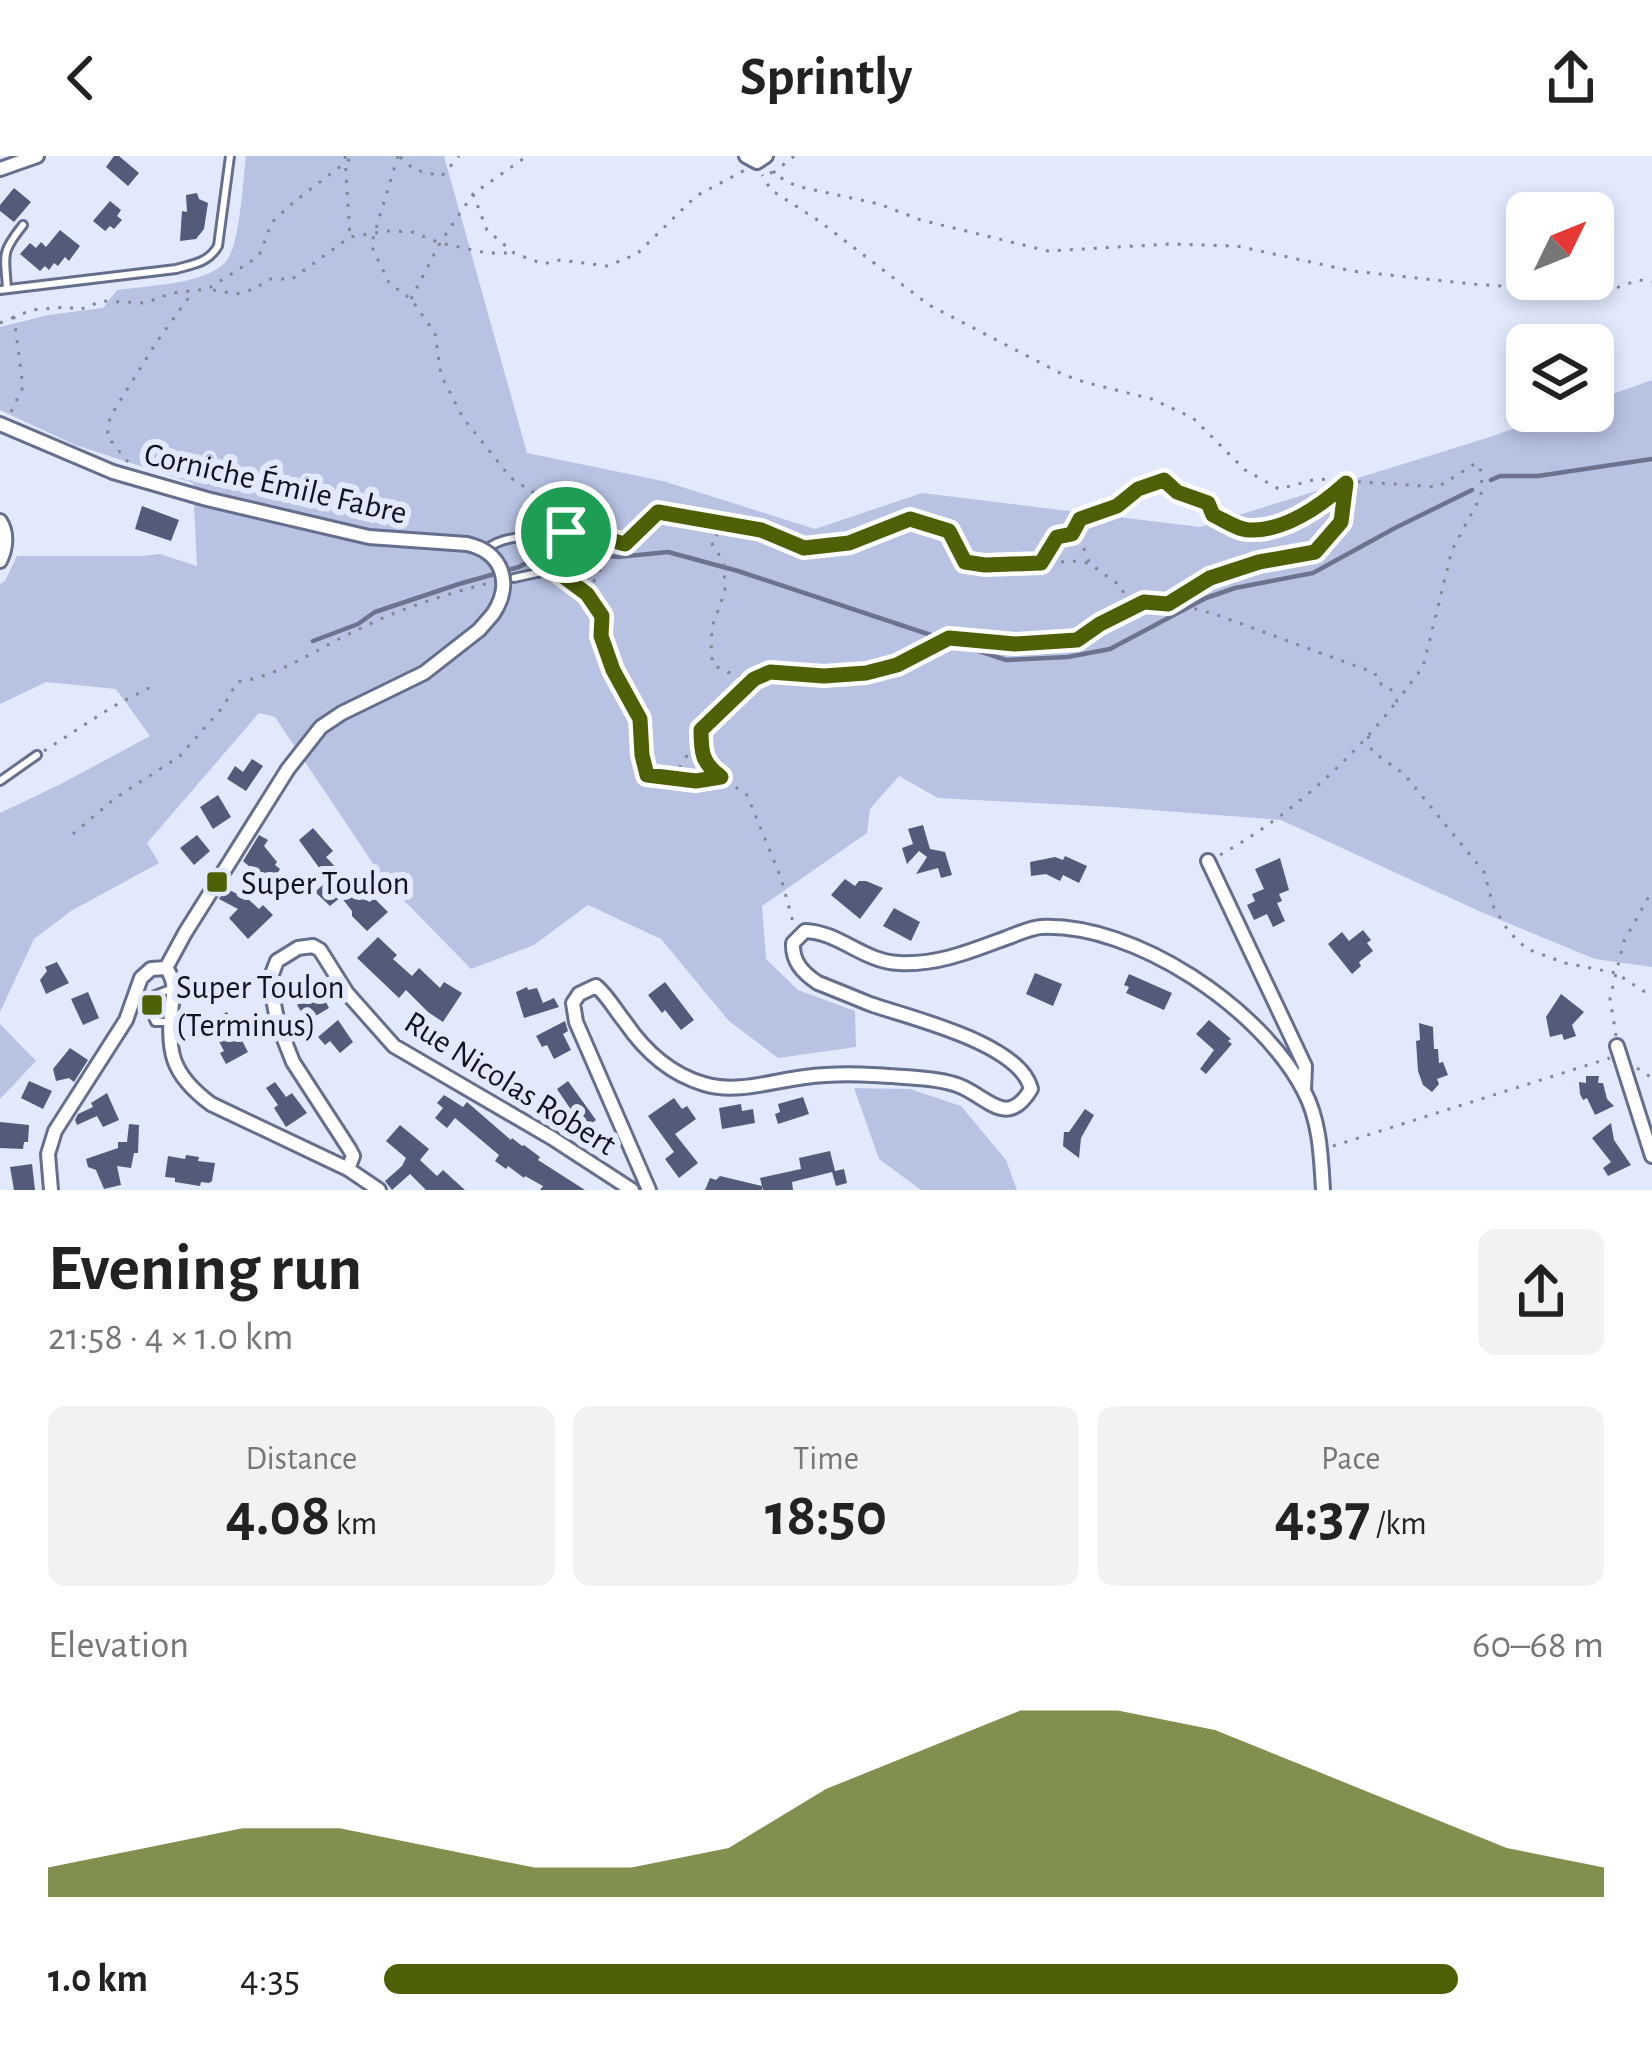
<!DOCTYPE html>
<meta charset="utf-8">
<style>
body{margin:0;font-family:"Alegreya Sans",sans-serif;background:#f2f2f2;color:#222;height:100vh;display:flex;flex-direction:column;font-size:45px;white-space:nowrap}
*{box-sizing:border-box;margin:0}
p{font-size:39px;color:#767676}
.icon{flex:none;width:66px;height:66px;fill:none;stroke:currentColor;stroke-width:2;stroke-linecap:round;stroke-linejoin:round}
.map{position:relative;height:1034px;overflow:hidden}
.sheet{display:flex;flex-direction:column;background:#fff;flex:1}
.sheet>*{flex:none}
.needle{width:78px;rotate:47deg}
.fabs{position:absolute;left:1506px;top:36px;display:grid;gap:24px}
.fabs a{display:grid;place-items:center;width:108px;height:108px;border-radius:18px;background:#fff;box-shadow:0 6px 18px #0003;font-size:60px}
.pin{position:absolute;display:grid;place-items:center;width:102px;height:102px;color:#fff;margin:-51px;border:6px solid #fff;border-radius:50%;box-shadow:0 3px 12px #0007}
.round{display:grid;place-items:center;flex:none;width:126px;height:126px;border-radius:18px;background:#f2f2f2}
.head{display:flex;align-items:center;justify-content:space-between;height:204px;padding:0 48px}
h1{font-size:66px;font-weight:600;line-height:90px}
.stats{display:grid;grid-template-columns:repeat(3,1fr);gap:18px;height:204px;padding:12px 48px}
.stats div{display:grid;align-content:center;border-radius:18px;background:#f2f2f2;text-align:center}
.stats b{font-size:60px;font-weight:600}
.stats small{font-size:33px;font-weight:400}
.stats p{font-size:33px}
.chart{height:336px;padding:24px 48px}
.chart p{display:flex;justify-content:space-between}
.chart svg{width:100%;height:216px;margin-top:12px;fill:#4d6006;opacity:.7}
ul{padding:0 48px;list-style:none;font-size:39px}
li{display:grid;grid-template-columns:192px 144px 1fr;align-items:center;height:90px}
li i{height:30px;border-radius:15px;background:#4d6006}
header{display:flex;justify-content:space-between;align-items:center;height:156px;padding:0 48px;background:#fff;font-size:54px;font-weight:600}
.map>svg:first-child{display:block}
.green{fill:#b8c3e4}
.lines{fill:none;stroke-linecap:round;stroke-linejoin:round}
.stream{stroke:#6b738f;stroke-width:4.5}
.building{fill:#525b79}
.lane-casing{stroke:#656e8c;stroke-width:12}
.street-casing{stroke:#656e8c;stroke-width:18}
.path{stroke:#828798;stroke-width:3;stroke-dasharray:3 9;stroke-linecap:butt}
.lane{stroke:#fff;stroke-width:6}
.street{stroke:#fff;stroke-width:12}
.street-bridge-casing{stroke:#656e8c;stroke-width:18;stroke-linecap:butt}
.street-bridge{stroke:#fff;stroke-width:12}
.route-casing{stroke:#fff;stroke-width:24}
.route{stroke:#4d6006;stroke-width:15}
.poi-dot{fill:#4d6006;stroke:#e2e9fd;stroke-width:4.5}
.labels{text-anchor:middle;stroke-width:12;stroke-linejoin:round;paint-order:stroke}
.street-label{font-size:33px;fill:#111420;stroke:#e2e9fd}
.poi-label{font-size:33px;fill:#111420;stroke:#e2e9fd;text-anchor:start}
</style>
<header><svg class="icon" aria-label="back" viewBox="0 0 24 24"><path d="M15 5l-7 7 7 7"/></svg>Sprintly<svg class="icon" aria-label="share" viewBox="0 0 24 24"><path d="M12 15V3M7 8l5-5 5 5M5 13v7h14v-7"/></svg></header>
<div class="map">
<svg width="1652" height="1034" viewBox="0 0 1652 1034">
<rect width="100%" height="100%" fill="#e2e9fd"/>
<path class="green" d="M246 0H444L527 297 663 325 815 373 922 337 1200 371 1490 281 1563 255H1593V245L1652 224V811L1595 803 1481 756 1281 664 1112 651 938 642 899 620 870 653 867 677 762 750 766 803 798 834 855 855 856 891 778 902 729 865 661 783 588 749 534 789 471 813 384 724 275 561 259 557 147 687 159 707 71 755 34 783 0 856V657L61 628 150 580 116 533 46 526 0 548V428L5 425 17 400H142L160 398 197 410 193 327 75 289 0 254V171L48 159 103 152 117 134C146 130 210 128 227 104 240 87 243 24 246 0Z
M0 868 36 905 0 943Z
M854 932 910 933 961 950 1006 1004 1017 1034H921L879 1003Z"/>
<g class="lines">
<path class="stream" d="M1491 324 1500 320H1538L1652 303
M565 396 618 401 668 396 738 415 1006 504 1068 501 1110 493 1206 442 1235 432 1313 417 1395 372 1472 334
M313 485 358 468 375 456 459 428 519 411 548 395"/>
</g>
<path class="building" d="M114 0H119L139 17 128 30 106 11Z
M14 32 31 46 14 66 0 55V49Z
M197 37 199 43 208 47 204 73 196 83 180 85 182 55 187 56 186 39Z
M110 45 121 54 117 60 122 64 114 73 110 70 105 75 93 65Z
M60 74 80 90 69 105 65 101 58 110 54 107 49 114 45 110 40 115 20 98 30 87 36 92 41 86 46 91Z
M142 350 179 364 171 385 135 373Z
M252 603 263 610 246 635 227 623 235 610 243 616Z
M218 639 231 661 213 673 200 651Z
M923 669 930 693 945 696 952 719 941 722 938 712 916 718 927 701 919 695 907 708 902 692 913 688 908 673Z
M313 672 333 695 326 701 366 744 370 746 374 742 388 756 367 775 352 760V755L341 741 330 750 315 736 328 724 299 684Z
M197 679 210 695 194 709 180 692Z
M259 679 268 684 264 690 277 706 275 709 280 713 271 729 243 705Z
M1065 700 1087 710 1079 727 1063 719 1060 725 1046 718 1031 720 1030 706 1055 701 1063 704Z
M1280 702 1289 734 1279 738 1282 745 1277 747 1285 765 1273 771 1267 758 1254 764 1247 749 1255 745 1252 738 1264 733 1255 713Z
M845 723 855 730 859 725H866L883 732 860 763 831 739Z
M225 732 248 743 259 753 263 749 273 759 248 783 229 762 238 753 219 743Z
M894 752 920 766 911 785 883 770Z
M1363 774 1371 784 1367 787 1373 795 1359 806 1361 810 1352 818 1328 788 1342 776 1349 785Z
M378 781 397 799 393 803 412 820 419 812 440 832 444 826 462 837 443 866 428 856 406 834 399 842 357 802Z
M57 806 69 827 46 838 40 824 47 815 45 811Z
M1035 817 1062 828 1053 850 1026 838Z
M1129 818 1172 837 1164 854 1126 837 1129 831 1124 829Z
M665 826 694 864 681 874 665 854 662 857 648 839Z
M527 831 528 834 537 832 543 847 554 842 559 851 524 862 516 836Z
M320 835 329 852 307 865 297 849Z
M88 836 99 862 83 869 71 843Z
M1561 838 1584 856 1572 869 1576 880 1564 884 1562 878 1550 881 1546 861Z
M227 856 248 896 226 908 220 897 224 895 209 866Z
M338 864 353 886 340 897 330 885 325 889 318 881Z
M1209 864 1231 883 1228 885 1232 888 1206 918 1200 913 1214 894 1196 878Z
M565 865 568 875 563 878 571 894 554 903 547 889 542 891 536 880Z
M1419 867 1433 871 1434 893H1438L1439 907 1443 906 1448 919 1437 923 1439 928 1432 936 1423 929 1418 915 1416 885 1420 884Z
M70 892 88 904 74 926 69 922 56 925 53 913Z
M1586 920H1599L1598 927H1603L1607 943 1614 950 1595 959 1587 942 1583 944 1580 938 1579 926 1586 927Z
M29 925 52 935 43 953 21 942Z
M568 925 596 964 584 973 557 933Z
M275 926 286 941 292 937 307 957 286 971 274 952 278 949 266 932Z
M107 937 119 964 103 971 97 960 77 969 75 964 78 958 93 951 91 947Z
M444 939 463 951 467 946 511 984 512 982 522 990 524 989 540 1001 538 1004 585 1034H540L543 1030 525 1020 524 1022 508 1010 506 1013 495 1005 499 999 455 962 447 972 435 962 443 952 437 947Z
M803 941 809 958 778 968 775 958 780 956 778 948Z
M674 942 682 953 687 950 696 963 675 978 698 1007 679 1022 665 1003 674 996 648 960Z
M741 948 742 955 753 953 755 967 722 973 719 952Z
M1085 953 1094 959 1081 982 1079 1002 1063 990 1064 976H1069Z
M0 966 29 969 28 986H24L23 993 0 992Z
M1611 967 1614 984 1631 1009 1608 1020 1603 1012 1611 1006 1592 982Z
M129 968 139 969 138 997H134L131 1012 117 1010 121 1029 104 1033 96 1014 88 1011 86 1003 118 992V986H127Z
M400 969 429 993 420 1004 437 1020 443 1014 465 1034H426L410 1018 392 1034 385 1025 402 1010 406 1002 386 985Z
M830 995 835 1015 844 1013 847 1027 836 1030 832 1016 792 1026 793 1034H763L760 1022 801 1013 799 1002Z
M186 999 199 1001 198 1005 215 1007 212 1025 209 1027 201 1026 200 1030 175 1026V1022L165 1021 168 1000 185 1003Z
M32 1008 35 1034H14L10 1011Z
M720 1020 762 1030V1034H705L710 1022 716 1024Z"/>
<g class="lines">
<defs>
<path id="lane" d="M7 133C5 98 0 98 23 69
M0 134 176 113C193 108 208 107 218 90L230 0
M486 393C506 379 533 377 553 391L556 402 546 415 514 422
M0 625 37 599
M169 866H155C150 856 151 850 155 839L170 833"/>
<path id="street" d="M746 0 757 6 766 0
M0 13 37 0
M0 268 113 316 207 343 369 381 467 388
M0 365C8 377 6 393 0 405
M1208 705 1305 910 1304 934
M166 812 185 777 288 613 321 571 342 557 424 517 479 474 493 458
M166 812C175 824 174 833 172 848 166 896 172 919 211 948L348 1013 379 1034
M1617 890 1652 1000
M348 1013 353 1000 350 994 293 906 278 868 273 843 272 818 277 805 298 792 313 790 320 794 347 837 394 890 552 982 632 1034
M51 1034 48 998 55 975 126 864 141 822 151 813 166 812
M649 1034 576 866 573 847 579 838 596 830C608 840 615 854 625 866 644 894 670 918 704 928 737 938 772 925 805 921 841 916 881 919 917 922 931 923 949 925 962 931 989 943 1008 972 1031 933 1020 887 910 862 870 848 853 841 836 834 818 827 803 817 792 806 793 787L805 775C839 776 864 806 899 807 938 809 971 795 1006 782 1018 778 1029 772 1041 771 1135 767 1261 852 1304 935 1320 965 1321 1001 1323 1034"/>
</defs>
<use href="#lane" class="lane-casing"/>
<use href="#street" class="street-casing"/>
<path class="path" d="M345 0 350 81
M398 0 371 89 389 127 411 143 435 177 441 219 463 262 511 322 556 351 564 373
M400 1 415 14 442 20 459 0
M770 16 796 30 879 48 921 64 1048 95 1171 88 1237 90 1352 115 1472 128 1542 133 1571 130 1607 135 1639 124 1652 126
M773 17 793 1 800 0
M473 38 487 74 514 97 543 108 560 104 607 110 637 98 696 40 745 14
M213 134 236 138 254 133 270 123H292L350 81 387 75 412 76 440 87 487 97H512
M411 143 440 87 473 38 527 0
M0 167 14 161
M11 256 23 231 14 161 32 154 67 151 79 154 102 145 145 147 172 137 208 133 259 100 272 66 295 45 354 0
M128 306 107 280 110 261 156 187 192 137
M718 369 722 372 711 386 724 407 725 435 712 471 711 495 713 509 736 520 752 523
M555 383C577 370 601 382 624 388L658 356 761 374 804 392 849 387 910 363 949 375 965 406 985 409 1080 405 1090 408 1122 431 1127 453
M1042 405 1057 381 1072 378
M1089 406 1083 390 1072 378 1080 363 1117 349 1138 333 1164 324 1177 336 1208 347 1213 359C1223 364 1238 374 1249 375 1283 376 1321 350 1344 328
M559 418 587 438 602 410V384
M587 438 602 459 601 480 613 514 640 563 642 599 647 619 696 625 721 621 747 639 781 722 793 766
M1169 448 1210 422 1259 406 1315 396 1341 366 1346 327
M1368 580 1372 595 1404 618 1484 716 1494 752 1509 776 1527 793 1565 807 1616 817 1643 835 1652 836
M44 595 112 551 149 532
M721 621C703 607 701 597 701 574L754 523 770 516 824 520 865 517 897 509 949 482 1015 488 1077 484 1100 468 1144 446 1185 450 1217 459 1375 517 1377 526 1390 532 1397 545 1423 511 1452 394 1481 340 1482 316 1476 307 1438 331 1317 323 1279 333 1245 314 1193 262 1152 243 1084 226 1062 218 929 149 819 65 771 34 762 19
M673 622 700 579
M73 678 114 643 180 600 223 551 237 526C280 520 318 492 357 474 399 453 443 439 489 427
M1220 699C1288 661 1350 606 1397 545
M1616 880 1610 842 1624 785 1652 735
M1637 912 1652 922
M1333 990 1610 902"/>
<use href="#lane" class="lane"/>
<use href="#street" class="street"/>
<defs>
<path id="street-bridge" d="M467 388C503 396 513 428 493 458"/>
</defs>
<use href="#street-bridge" class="street-bridge-casing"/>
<use href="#street-bridge" class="street-bridge"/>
</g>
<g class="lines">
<defs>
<path id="route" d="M1164 324 1177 336 1208 347 1213 359C1224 364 1238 374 1249 374 1284 376 1322 349 1346 327L1341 366 1315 396 1259 406 1210 422 1168 448 1144 446 1100 468 1077 484 1015 488 949 482 897 509 866 517 824 520 770 516 754 523 701 574C701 597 702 607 721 621L696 625 647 619 642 599 640 563 613 514 601 480 602 460 587 438 551 411 556 402 554 391 548 386C578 369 594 380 625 388L658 356 761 374 804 392 849 387 910 363 949 375 965 406 985 409 1041 407 1057 381 1072 378 1080 363 1117 350 1138 333Z"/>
</defs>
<use href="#route" class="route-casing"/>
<use href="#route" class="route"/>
</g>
<g class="poi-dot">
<rect x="205" y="714" width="24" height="24" rx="6"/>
<rect x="140" y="837" width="24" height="24" rx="6"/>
</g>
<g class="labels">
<g class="street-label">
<text transform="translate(276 326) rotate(13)" y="12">Corniche Émile Fabre</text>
<text transform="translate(511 926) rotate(32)" y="12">Rue Nicolas Robert</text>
</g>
<g class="poi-label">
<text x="241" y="738">Super Toulon</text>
<text x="176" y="842">Super Toulon<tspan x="176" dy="38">(Terminus)</tspan></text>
</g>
</g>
</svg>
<div class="fabs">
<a><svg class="needle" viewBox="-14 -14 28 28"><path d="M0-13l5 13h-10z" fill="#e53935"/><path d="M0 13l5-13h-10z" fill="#767676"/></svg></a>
<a><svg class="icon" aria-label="layers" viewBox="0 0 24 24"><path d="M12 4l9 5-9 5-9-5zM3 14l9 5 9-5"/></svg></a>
</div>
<div class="pin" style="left:566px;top:376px;background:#1e9e55"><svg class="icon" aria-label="arrive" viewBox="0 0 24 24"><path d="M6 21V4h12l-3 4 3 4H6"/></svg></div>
</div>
<section class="sheet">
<div class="head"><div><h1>Evening run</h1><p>21:58 · 4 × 1.0 km</p></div><a class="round"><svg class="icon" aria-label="share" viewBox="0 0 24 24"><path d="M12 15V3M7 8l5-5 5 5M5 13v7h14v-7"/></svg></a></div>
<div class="stats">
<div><p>Distance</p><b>4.08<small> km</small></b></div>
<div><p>Time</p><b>18:50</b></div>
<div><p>Pace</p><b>4:37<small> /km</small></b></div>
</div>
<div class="chart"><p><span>Elevation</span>60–68 m</p>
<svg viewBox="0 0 160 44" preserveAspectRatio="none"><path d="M0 44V38L10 34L20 30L30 30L40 34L50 38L60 38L70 34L80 22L90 14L100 6L110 6L120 10L130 18L140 26L150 34L160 38V44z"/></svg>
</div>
<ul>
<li><b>1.0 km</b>4:35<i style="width:88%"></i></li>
</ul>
</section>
